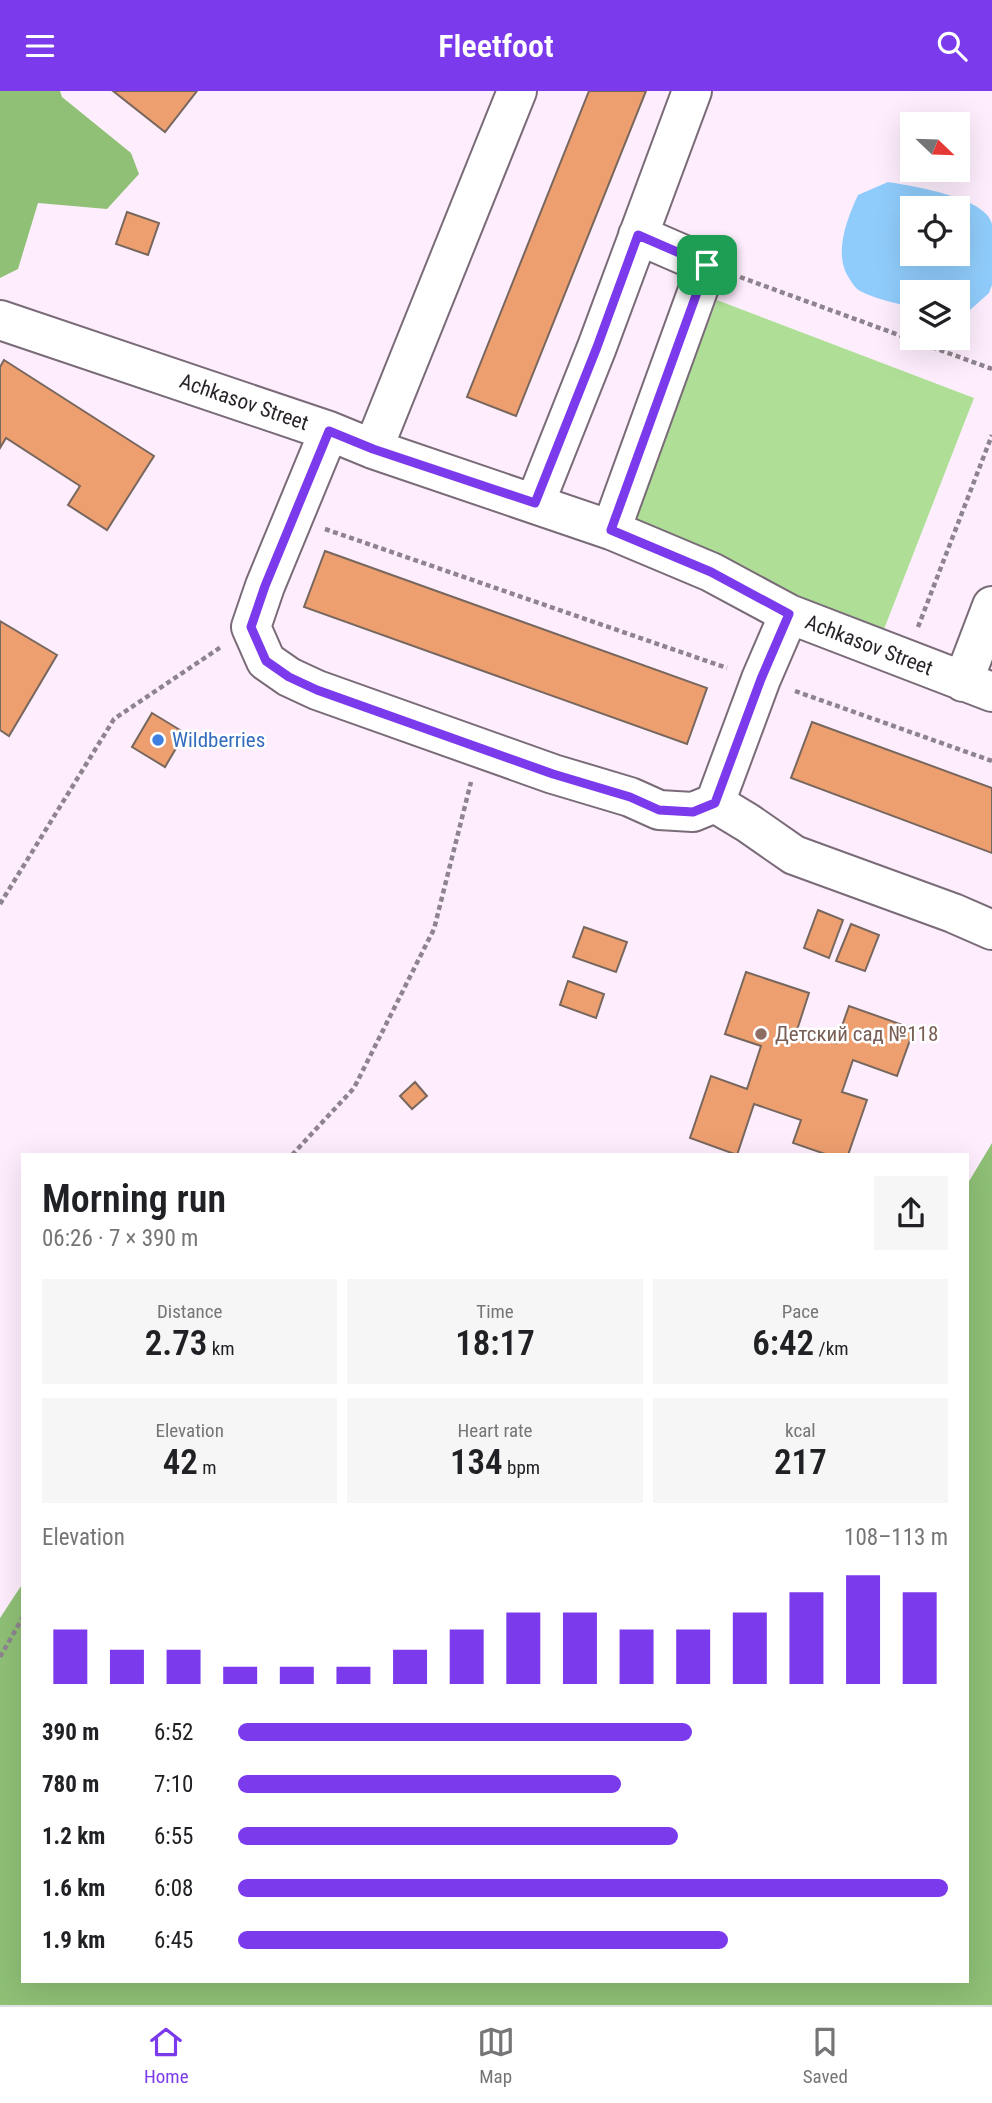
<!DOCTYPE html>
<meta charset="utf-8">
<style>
body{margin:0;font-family:"Roboto Condensed",sans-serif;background:#f6f6f6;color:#202124;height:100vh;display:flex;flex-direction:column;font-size:26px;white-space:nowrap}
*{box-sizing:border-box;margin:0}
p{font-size:23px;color:#757577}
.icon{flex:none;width:38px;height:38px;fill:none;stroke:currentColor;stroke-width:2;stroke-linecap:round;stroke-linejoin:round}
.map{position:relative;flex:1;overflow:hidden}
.sheet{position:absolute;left:21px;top:1062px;width:948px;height:830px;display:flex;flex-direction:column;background:#fff;border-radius:0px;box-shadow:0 7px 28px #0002}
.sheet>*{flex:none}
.needle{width:46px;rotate:113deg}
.controls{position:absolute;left:900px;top:21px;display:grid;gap:14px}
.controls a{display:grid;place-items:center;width:70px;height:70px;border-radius:0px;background:#fff;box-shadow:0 7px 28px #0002;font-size:35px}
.pin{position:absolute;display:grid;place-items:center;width:60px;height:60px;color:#fff;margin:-30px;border-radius:14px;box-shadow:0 4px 10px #0006}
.round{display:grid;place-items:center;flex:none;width:74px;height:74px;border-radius:0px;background:#f6f6f6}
.summary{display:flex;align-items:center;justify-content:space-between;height:119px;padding:0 21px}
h1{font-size:38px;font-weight:600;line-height:52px}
.stats{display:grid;grid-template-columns:repeat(3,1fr);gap:10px;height:119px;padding:7px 21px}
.stats div{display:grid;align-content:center;border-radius:0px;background:#f6f6f6;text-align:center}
.stats b{font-size:35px;font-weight:600}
.stats small{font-size:19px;font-weight:400}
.stats p{font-size:19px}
.chart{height:196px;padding:14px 21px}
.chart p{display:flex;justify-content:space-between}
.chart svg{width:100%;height:126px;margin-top:7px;stroke:#7c3aed;stroke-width:6}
ul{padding:0 21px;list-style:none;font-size:23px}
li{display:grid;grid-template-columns:112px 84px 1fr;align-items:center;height:52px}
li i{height:18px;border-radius:9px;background:#7c3aed}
header{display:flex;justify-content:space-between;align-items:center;height:91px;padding:0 21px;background:#7c3aed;color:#fff;font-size:32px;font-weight:600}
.menu{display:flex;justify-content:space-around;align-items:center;height:98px;border-top:2px solid #e0e0e0;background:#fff;font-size:19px;color:#757577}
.menu a{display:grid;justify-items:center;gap:4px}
.menu .on{color:#7c3aed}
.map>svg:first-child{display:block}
.green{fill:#afdf97}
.forest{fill:#8fc076}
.water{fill:#90ccfb;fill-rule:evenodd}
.building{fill:#ee9f6f;stroke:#78675e;stroke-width:2}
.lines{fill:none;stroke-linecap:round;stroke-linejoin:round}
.minor-casing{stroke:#796b78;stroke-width:42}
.path{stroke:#8e848d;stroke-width:4.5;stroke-dasharray:5 3.5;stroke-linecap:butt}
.minor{stroke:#fff;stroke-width:38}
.route-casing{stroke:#fff;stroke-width:14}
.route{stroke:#7c3aed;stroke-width:9}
.shop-dot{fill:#3f7fe0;stroke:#fff;stroke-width:2.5}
.education-dot{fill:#8d6e63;stroke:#fff;stroke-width:2.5}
.labels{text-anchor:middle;stroke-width:5;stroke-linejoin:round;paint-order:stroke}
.street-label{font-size:21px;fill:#292429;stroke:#fff}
.shop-label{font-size:21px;fill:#366cbe;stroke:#fff;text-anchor:start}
.education-label{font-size:21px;fill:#785e54;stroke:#fff;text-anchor:start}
</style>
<header><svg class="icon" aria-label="menu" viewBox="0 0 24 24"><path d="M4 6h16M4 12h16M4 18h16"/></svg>Fleetfoot<svg class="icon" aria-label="search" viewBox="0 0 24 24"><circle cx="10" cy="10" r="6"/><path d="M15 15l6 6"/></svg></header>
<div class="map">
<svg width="992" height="1914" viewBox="0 0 992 1914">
<rect width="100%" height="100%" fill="#feeefd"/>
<path class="green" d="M717 209 974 307 879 551 623 453Z"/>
<path class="forest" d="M0 0H60L62 6 131 62 139 83 107 118 38 112 18 178 0 187Z
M992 1052V1914H0V1527L23 1492V1890H968V1092Z"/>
<path class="water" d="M888 91C912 95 986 106 992 133 992 147 992 178 992 194L989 202 970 219 957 220V201H912V216C895 212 875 208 860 200 855 197 852 192 849 187 833 163 847 128 858 104ZM912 117H957V163H912Z"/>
<path class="building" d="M113 0H197L165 41Z
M589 0H646L516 325 467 306Z
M127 121 159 132 148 164 116 153Z
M4 269 154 365 107 439 68 414 80 395 6 347 0 357V276Z
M325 460 707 597 687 653 304 516Z
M0 530 57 564 9 645 0 639Z
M152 622 185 642 165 676 132 656Z
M812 631 992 697V762L791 687Z
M818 819 843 829 829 867 804 857Z
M851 833 879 844 865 880 836 870Z
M584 836 627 851 616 881 573 866Z
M746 881 809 902 797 939 836 952 849 915 914 938 897 985 853 969 842 1001 867 1009 848 1064H828L793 1052 801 1029 754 1013 737 1064 690 1047 711 985 747 998 761 955 725 943Z
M568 890 604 903 596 927 560 914Z
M415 991 427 1005 412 1018 400 1005Z"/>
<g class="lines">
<defs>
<path id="minor" d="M0 229 329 340 373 358 611 439 711 481 789 523 992 601
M329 340 265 495 251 536 266 570 289 586 317 599 553 683 630 706 659 719 693 721 715 712 748 732 794 764 953 822 992 839
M373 358 517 0
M535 412 597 256 692 0
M611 439 707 174 638 144
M963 591 992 515
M715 712 761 588 789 523"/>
</defs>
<use href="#minor" class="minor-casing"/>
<path class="path" d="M740 186 992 278
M325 438 727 577
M918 536 992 344
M795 600 992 670
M0 813 114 628 221 556
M292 1064 354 997 434 838 471 691
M0 1566 23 1526"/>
<use href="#minor" class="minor"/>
</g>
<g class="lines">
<defs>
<path id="route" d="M638 144 707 174 611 439 711 481 789 523 761 588 715 712 693 721 659 719 630 706 553 683 317 599 289 586 266 570 251 536 265 495 329 340 373 358 535 412 597 256Z"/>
</defs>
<use href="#route" class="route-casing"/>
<use href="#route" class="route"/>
</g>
<circle class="shop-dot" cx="158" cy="649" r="7"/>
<circle class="education-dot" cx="761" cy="943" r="7"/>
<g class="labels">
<g class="street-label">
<text transform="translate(244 311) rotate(19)" y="7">Achkasov Street</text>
<text transform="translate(869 554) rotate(21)" y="7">Achkasov Street</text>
</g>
<g class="shop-label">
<text x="172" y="656">Wildberries</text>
</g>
<g class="education-label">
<text x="775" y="950">Детский сад №118</text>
</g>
</g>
</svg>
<div class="controls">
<a><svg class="needle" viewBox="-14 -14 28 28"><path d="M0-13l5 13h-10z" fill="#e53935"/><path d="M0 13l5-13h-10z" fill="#757577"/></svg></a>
<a><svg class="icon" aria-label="locate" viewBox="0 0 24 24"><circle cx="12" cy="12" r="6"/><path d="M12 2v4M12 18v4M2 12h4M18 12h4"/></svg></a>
<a><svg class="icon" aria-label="layers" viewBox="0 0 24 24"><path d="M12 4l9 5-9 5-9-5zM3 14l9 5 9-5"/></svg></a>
</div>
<div class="pin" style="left:707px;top:174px;background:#1e9e55"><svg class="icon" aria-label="arrive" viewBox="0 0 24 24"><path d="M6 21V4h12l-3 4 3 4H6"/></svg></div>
<section class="sheet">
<div class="summary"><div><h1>Morning run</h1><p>06:26 · 7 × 390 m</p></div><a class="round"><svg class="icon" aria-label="share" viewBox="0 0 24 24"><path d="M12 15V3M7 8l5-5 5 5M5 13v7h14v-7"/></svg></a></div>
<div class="stats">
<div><p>Distance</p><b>2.73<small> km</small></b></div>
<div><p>Time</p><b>18:17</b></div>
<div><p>Pace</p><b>6:42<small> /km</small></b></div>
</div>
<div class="stats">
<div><p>Elevation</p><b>42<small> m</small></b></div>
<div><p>Heart rate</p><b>134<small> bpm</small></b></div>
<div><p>kcal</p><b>217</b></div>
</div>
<div class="chart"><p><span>Elevation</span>108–113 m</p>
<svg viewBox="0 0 160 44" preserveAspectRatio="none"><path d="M5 44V25M15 44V32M25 44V32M35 44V38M45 44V38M55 44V38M65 44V32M75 44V25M85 44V19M95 44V19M105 44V25M115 44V25M125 44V19M135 44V12M145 44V6M155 44V12"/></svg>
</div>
<ul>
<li><b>390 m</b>6:52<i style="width:64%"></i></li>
<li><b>780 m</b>7:10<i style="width:54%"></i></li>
<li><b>1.2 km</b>6:55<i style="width:62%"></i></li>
<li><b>1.6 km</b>6:08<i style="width:100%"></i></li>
<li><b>1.9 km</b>6:45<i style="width:69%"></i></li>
</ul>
</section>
</div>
<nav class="menu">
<a class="on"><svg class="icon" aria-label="home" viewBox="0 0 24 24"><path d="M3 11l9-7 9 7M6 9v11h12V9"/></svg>Home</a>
<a><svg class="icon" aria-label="map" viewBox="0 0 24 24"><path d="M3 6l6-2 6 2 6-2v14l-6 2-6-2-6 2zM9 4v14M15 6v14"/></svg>Map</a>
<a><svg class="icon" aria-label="saved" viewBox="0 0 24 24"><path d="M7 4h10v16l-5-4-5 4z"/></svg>Saved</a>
</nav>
